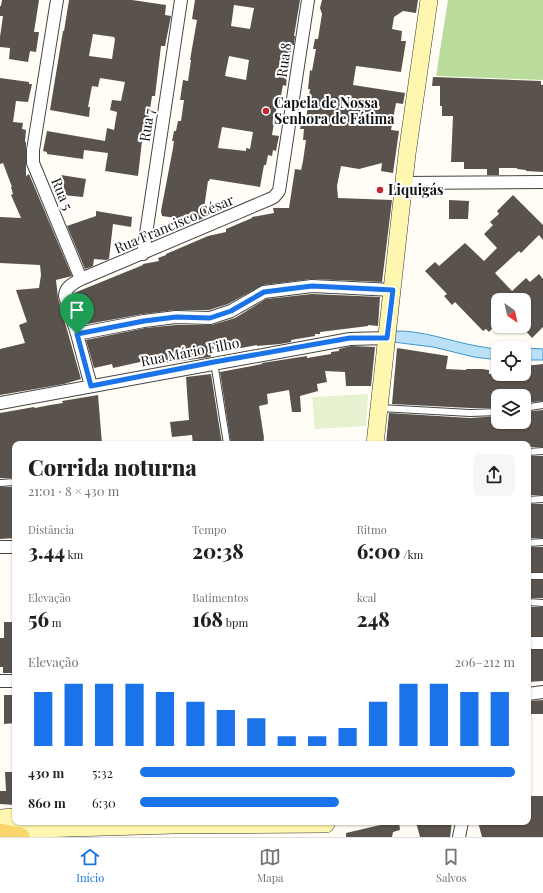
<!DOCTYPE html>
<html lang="pt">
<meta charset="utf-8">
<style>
body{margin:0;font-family:"Playfair Display",serif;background:#f6f6f6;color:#202124;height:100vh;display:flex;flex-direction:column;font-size:15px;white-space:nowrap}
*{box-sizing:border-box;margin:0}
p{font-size:13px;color:#757577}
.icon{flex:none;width:22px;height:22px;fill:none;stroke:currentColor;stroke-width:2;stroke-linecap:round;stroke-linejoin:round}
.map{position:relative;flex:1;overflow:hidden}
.sheet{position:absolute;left:12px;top:441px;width:519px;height:384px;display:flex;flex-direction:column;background:#fff;border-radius:8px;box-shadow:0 1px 3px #0004}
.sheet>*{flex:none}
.needle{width:26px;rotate:146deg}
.fabs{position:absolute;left:491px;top:293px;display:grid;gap:8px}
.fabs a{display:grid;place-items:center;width:40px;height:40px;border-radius:8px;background:#fff;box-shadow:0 1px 3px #0004;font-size:20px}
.pin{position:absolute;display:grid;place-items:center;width:34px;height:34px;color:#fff;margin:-41px -17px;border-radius:50% 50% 50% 0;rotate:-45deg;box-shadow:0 0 4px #0007}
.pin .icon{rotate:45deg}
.round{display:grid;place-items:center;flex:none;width:42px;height:42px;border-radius:8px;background:#f6f6f6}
.summary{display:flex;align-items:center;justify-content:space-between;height:68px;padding:0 16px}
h1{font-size:22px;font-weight:800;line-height:30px}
.stats{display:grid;grid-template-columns:repeat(3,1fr);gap:6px;height:68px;padding:4px 16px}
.stats div{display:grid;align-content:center}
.stats b{font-size:20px;font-weight:800}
.stats small{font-size:11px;font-weight:400}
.stats p{font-size:11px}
.chart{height:112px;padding:8px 16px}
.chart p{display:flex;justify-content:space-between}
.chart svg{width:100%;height:72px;margin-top:4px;stroke:#1a73e8;stroke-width:6}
ul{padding:0 16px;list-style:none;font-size:13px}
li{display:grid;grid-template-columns:64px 48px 1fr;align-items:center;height:30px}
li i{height:10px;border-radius:5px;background:#1a73e8}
.menu{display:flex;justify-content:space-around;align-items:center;height:56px;border-top:1px solid #e0e0e0;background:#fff;font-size:11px;color:#757577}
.menu a{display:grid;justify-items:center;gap:2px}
.menu .current{color:#1a73e8}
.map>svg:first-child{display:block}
.forest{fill:#b9dc9c}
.pitch{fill:#e6f2cf}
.water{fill:#b9e0f7;stroke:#3f96cf}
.building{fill:#5a524d;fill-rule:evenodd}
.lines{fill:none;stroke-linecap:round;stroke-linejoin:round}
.lane-casing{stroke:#444;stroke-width:8}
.street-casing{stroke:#444;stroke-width:14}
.secondary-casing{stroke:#333;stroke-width:18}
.primary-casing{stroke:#222;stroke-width:20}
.lane{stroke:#fff;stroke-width:6}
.street{stroke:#fff;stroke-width:12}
.secondary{stroke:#fff6b0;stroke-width:17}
.primary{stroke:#f9d66b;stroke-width:19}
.route-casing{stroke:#fff;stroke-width:8}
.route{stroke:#1a73e8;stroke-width:5}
.poi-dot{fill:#c4262e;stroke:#fff;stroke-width:1.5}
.labels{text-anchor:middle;stroke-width:4;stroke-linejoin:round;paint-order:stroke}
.street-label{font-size:14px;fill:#111;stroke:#fff}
.poi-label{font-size:14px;font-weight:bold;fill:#111;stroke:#fff;text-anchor:start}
</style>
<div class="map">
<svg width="543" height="837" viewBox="0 0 543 837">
<rect width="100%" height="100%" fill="#fffdf5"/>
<path class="forest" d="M448 0H543V80L436 76Z"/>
<path class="pitch" d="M368 394 366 426 315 429 312 397Z"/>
<path class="water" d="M394 331C422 330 449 341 477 346 484 347 491 349 498 349V360L474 357 433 347 393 342Z
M524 348 543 349V360H524Z"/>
<path class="building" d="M2 0H39L34 32H39L36 52 30 51 28 62 9 59 10 48 0 47V37L3 16H0V6H1Z
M69 0H132L166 5 165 15 171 16 165 46H161L155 96H152L147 128H149L147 141H142L138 176 105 171 108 153 84 150 83 159 47 154V152L43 151 47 131 105 141 107 128 114 130 117 112 110 110 112 100 121 101 125 82 100 78 98 87 92 86 88 107H90L89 117 50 110 63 31H64ZM93 34 114 37 115 39 112 59 89 56Z
M195 0H300L294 36H295L294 45H292L290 58H288L285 75 287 76 286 86 283 85 279 105H277L272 135 279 136 276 151 273 150 272 156 268 155 266 165H264L260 187 210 179 209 181H208L204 208 223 210 196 221 162 216 161 211 173 148 174 141H172L174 131H176L178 121H181L184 100H180L183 80 188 81 191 60H190L197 20 192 19ZM234 5 254 8 250 29 231 26ZM229 56 249 60 246 80 225 76ZM222 127 253 132 250 149 246 148V151L218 148Z
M322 0H418L416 13 403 11 394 17 392 29 402 31 401 41H406L401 72 356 66 353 85 405 93 403 104 396 103 391 130 399 131 393 173 381 171 382 163 359 169 341 166 337 186 338 198 392 200 382 282 312 279 263 285 228 304 209 310H175L143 314 82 325 73 295 74 293 143 265V264L159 261 158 258 166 255V254L208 236 226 232V229L252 218V217L274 213 273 208H289L295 169 301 170 303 161 306 140H303L304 129H300L302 119 306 120 310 89H308L310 70 312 71 316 49H313L315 39H318L322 14 320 8Z
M433 77 541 81V85H543V172L526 171V170L517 169V168H499V175H487V169H464V162H451L453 116H442V106H440V86H432Z
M0 78 29 82V84H32L28 102 16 101 13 122 23 123 22 129 26 130 25 142H26V176L29 174 72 276 56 280 58 298 81 379 64 384 0 395V349L25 343 19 325 27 322 16 290 39 288 41 275 40 265 0 263V217L21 218 11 195 13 194 11 187H12L3 163 0 164Z
M61 175 86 179 83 197 62 195 64 185H60Z
M513 195 543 225V240L539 235 521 253 519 251 495 273 512 291 526 278 530 282 539 274 543 279V327L532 338 523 328 527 325 524 323V300H498V322L489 332 486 329 483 331 455 302 452 305 444 296 447 294 425 271 435 262 439 266 465 243 484 261 497 248 484 234 493 225 490 222 499 214 497 211Z
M449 200 469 201 468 219H449Z
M96 211 132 217 131 227 113 224 109 259 106 260 94 259 93 266 85 269 67 226 96 216Z
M312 294 380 297 378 326 368 325V326L320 332V334H315V336L291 340V342L280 344 257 346V345L230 350 229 349 210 351 211 357 196 359 150 365 149 360 113 368 112 364 94 368 86 340 145 328 176 325H212L235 318 266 299Z
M351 346 375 347 371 386H346L345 372 325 371 327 382 317 384 318 391 300 396 301 412H292L289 390 267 394 268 404 259 406 264 438 263 444H231L220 372 262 364V363L307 356V358L331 354V352L339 351V349Z
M397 348 448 356 446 369 466 370V369H482L489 370V374H524V366L543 364V401L524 403V396H498V408H470L392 404Z
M211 374 222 444H193L192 435 172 437 170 422 189 420 186 377Z
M98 395 102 444H59L58 441 39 444H15V478H0V413L34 407 35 408 50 405 63 403 62 401Z
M543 410V447H528V444H386L389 413 470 418 498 416V422H524V412Z
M528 456H543V495H528Z
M0 487H14L15 538 0 539Z
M528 504H543V538H528Z
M528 547H543V572H528Z
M528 580H543V598H528Z
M528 607H543V636H528Z
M4 622H15V673H3V667H0V638H4Z
M528 650H543V681L528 682Z
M4 695H15V723L4 724Z
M543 700V714H528L529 701Z
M5 772H15V805L0 804V791H6Z
M530 796H543V837H482L478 822H528Z
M393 822H399L400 830 393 832 392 837H346V833Z
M416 822H452L450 837H420Z"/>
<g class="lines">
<defs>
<path id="lane" d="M214 362 227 444
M380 408 470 413 498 412
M524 408 543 405
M528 452 543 451
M0 483 15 482
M528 500 543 499
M528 543 543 542
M528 576H543
M528 602 543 603"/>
<path id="street" d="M57 0 33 150V163L81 279
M404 183 543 182
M143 254 181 0
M77 334 144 321 176 317 210 318 231 311 264 292 312 286 393 290
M91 386 77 334 65 296C65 287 74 283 81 279L270 199 274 197 279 191 308 0
M0 403 350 339 387 338
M0 547H15
M528 643H543
M0 681H15
M528 694 543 692
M459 837 462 822"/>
<path id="secondary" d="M375 444 407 154 429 0
M0 818 15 817
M2 830 174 825 326 824"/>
<path id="primary" d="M0 833 20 837"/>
</defs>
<use href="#lane" class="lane-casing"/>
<use href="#street" class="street-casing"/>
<use href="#secondary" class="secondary-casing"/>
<use href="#primary" class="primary-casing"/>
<use href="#lane" class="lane"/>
<use href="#street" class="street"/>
<use href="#secondary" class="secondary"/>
<use href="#primary" class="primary"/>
</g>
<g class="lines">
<defs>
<path id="route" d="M312 286 393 290 387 338H350L214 362 91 386 77 334 144 321 176 317 210 318 231 311 264 292Z"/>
</defs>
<use href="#route" class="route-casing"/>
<use href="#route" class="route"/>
</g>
<g class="poi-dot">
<circle cx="266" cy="111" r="4"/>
<circle cx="380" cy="190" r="4"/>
</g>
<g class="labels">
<g class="street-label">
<text transform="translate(284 60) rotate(-82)" y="5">Rua 8</text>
<text transform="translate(147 125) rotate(-81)" y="5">Rua 7</text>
<text transform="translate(62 194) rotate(67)" y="5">Rua 5</text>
<text transform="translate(174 224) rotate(-23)" y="5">Rua Francisco César</text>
<text transform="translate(190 352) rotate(-11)" y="5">Rua Mário Filho</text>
</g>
<g class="poi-label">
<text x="274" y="108">Capela de Nossa<tspan x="274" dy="16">Senhora de Fátima</tspan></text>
<text x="388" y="195">Liquigás</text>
</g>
</g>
</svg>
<div class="fabs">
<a><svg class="needle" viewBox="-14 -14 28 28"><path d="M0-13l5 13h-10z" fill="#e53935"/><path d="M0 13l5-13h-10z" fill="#757577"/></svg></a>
<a><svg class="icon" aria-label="locate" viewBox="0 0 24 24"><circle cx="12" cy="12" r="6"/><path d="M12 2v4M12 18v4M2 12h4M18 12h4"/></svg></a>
<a><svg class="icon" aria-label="layers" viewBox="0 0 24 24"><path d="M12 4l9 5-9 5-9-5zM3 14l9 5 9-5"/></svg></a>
</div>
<div class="pin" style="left:77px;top:334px;background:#1e9e55"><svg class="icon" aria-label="arrive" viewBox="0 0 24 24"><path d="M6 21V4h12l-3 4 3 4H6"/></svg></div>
<section class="sheet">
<div class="summary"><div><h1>Corrida noturna</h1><p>21:01 · 8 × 430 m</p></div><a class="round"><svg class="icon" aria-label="share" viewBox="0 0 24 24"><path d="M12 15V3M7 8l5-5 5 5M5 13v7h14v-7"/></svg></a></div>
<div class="stats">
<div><p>Distância</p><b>3.44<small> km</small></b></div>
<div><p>Tempo</p><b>20:38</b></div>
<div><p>Ritmo</p><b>6:00<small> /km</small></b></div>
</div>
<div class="stats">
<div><p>Elevação</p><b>56<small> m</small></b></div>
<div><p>Batimentos</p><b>168<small> bpm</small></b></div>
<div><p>kcal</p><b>248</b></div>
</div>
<div class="chart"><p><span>Elevação</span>206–212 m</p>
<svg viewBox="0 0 160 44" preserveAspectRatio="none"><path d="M5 44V11M15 44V6M25 44V6M35 44V6M45 44V11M55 44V17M65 44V22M75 44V27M85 44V38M95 44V38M105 44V33M115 44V17M125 44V6M135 44V6M145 44V11M155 44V11"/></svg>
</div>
<ul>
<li><b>430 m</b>5:32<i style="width:100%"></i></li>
<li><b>860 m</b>6:30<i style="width:53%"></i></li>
</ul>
</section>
</div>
<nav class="menu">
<a class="current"><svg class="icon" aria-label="home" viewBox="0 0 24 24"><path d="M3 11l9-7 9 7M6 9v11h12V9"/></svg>Início</a>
<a><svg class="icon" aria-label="map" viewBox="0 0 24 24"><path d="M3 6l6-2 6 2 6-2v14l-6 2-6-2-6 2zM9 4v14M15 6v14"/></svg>Mapa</a>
<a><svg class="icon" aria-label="saved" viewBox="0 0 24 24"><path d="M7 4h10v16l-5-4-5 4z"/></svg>Salvos</a>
</nav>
